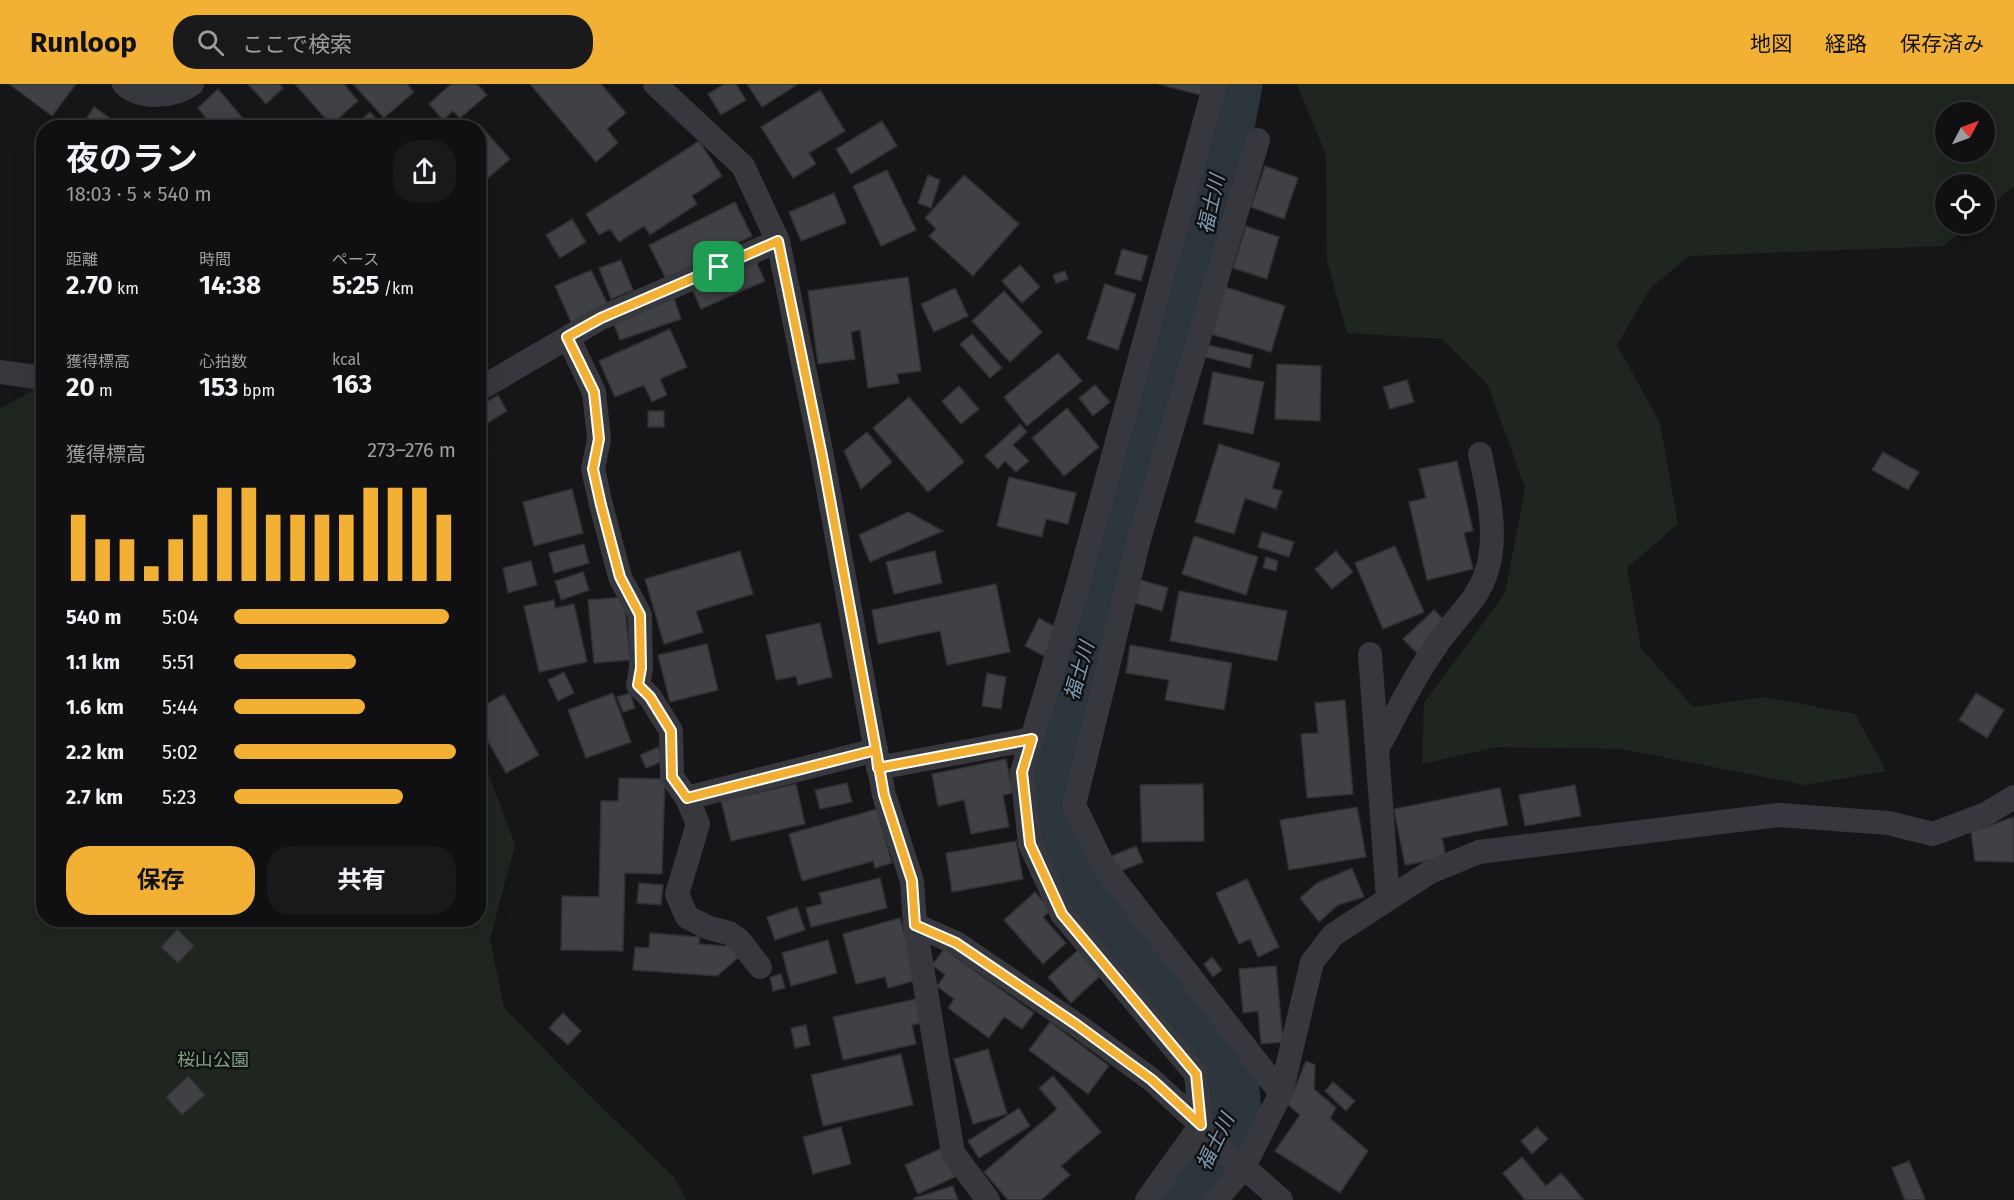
<!DOCTYPE html>
<html lang="ja">
<meta charset="utf-8">
<style>
body{margin:0;font-family:"Fira Sans","Noto Sans JP",sans-serif;background:#19191b;color:#f1f3f6;height:100vh;display:flex;flex-direction:column;font-size:22px;white-space:nowrap}
*{box-sizing:border-box;margin:0}
p{font-size:20px;color:#9c9d9f}
.icon{flex:none;width:33px;height:33px;fill:none;stroke:currentColor;stroke-width:2;stroke-linecap:round;stroke-linejoin:round}
.map{position:relative;flex:1;overflow:hidden}
.drawer{position:absolute;left:36px;top:36px;width:450px;height:807px;display:flex;flex-direction:column;background:#101012;border-radius:24px;box-shadow:0 6px 24px #0002,0 0 0 2px #303032}
.drawer>*{flex:none}
.needle{width:39px;rotate:49deg}
.tools{position:absolute;left:1935px;top:18px;display:grid;gap:12px}
.tools a{display:grid;place-items:center;width:60px;height:60px;border-radius:50%;background:#101012;box-shadow:0 6px 24px #0002,0 0 0 2px #303032;font-size:30px}
.pin{position:absolute;display:grid;place-items:center;width:51px;height:51px;color:#fff;margin:-26px;border-radius:12px;box-shadow:0 3px 9px #0006}
.round{display:grid;place-items:center;flex:none;width:63px;height:63px;border-radius:24px;background:#19191b}
.headline{display:flex;align-items:center;justify-content:space-between;height:102px;padding:0 30px}
h1{font-size:33px;font-weight:700;line-height:45px}
.figures{display:grid;grid-template-columns:repeat(3,1fr);gap:9px;height:102px;padding:6px 30px}
.figures div{display:grid;align-content:center}
.figures b{font-size:26px;font-weight:700}
.figures small{font-size:16px;font-weight:400}
.figures p{font-size:16px}
.chart{height:168px;padding:12px 30px}
.chart p{display:flex;justify-content:space-between}
.chart svg{width:100%;height:108px;margin-top:6px;stroke:#f2b134;stroke-width:6}
.action{display:flex;gap:12px;margin-top:auto;padding:12px 30px}
.action a{flex:1;height:69px;border-radius:24px;background:#f2b134;color:#111;font-size:24px;font-weight:700;line-height:69px;text-align:center}
.action a+a{background:#19191b;color:#f1f3f6}
ul{padding:0 30px;list-style:none;font-size:20px}
li{display:grid;grid-template-columns:96px 72px 1fr;align-items:center;height:45px}
li i{height:15px;border-radius:8px;background:#f2b134}
header{display:flex;align-items:center;gap:36px;box-sizing:border-box;height:84px;padding:0 30px;background:#f2b134;color:#111}
header strong{font-size:28px}
nav{display:flex;gap:33px;margin-inline-start:auto;font-size:21px}
.search{width:420px;height:54px;background:#19191b;display:flex;align-items:center;gap:15px;box-sizing:border-box;padding:0 21px;border-radius:24px;color:#9c9d9f;font-size:22px}
.map>svg:first-child{display:block}
.green{fill:#1e261f;fill-rule:evenodd}
.lines{fill:none;stroke-linecap:round;stroke-linejoin:round}
.river{stroke:#2c353c;stroke-width:57}
.building{fill:#404145;stroke:#303034;stroke-width:1.5}
.minor{stroke:#37383d;stroke-width:24}
.route-casing{stroke:#fff;stroke-width:12}
.route{stroke:#f2b134;stroke-width:8}
.labels{text-anchor:middle;stroke-width:5;stroke-linejoin:round;paint-order:stroke}
.park-label{font-size:18px;fill:#7fa381;stroke:#111113}
.water-label{font-size:20px;font-style:italic;fill:#7f9bb3;stroke:#111113}
</style>
<header>
<strong>Runloop</strong>
<div class="search"><svg class="icon" aria-label="search" viewBox="0 0 24 24"><circle cx="10" cy="10" r="6"/><path d="M15 15l6 6"/></svg>ここで検索</div>
<nav><a>地図</a><a>経路</a><a>保存済み</a></nav>
</header>
<div class="map">
<svg width="2014" height="1116" viewBox="0 0 2014 1116">
<rect width="100%" height="100%" fill="#161618"/>
<path class="green" d="M1297 0H2014V102L1985 127 1984 100H1946V140H1970L1944 162 1690 172 1651 203 1617 261 1660 339 1678 440 1627 484 1641 564 1693 623 1765 613 1855 630 1886 687 1804 701 1622 665 1497 663 1422 680 1424 619 1505 509 1525 404 1488 301 1442 255 1347 249 1327 177 1326 71ZM1946 28H1984V68H1946Z
M43 300 44 836H478L479 664 515 761 490 855 504 924 591 1013 673 1092 687 1116H0V325Z"/>
<g class="lines">
<path class="river" d="M1182 1116 1192 1105 1233 1028 1230 995 1207 950 1077 808 1056 744 1048 684 1076 599 1132 393 1171 263 1181 243 1207 141 1234 0"/>
</g>
<path class="building" d="M9 0H76L52 32Z
M248 0H279L283 4 266 20Z
M295 0H344L358 17 331 41Z
M353 0H407L414 8 384 34Z
M451 0H477L487 11 460 34 453 27 443 36 429 20Z
M530 0H601L626 29 607 45 618 59 596 78Z
M724 0H736L746 16 721 31 708 10Z
M747 0H798L762 23Z
M1158 0H1203L1201 11Z
M218 5 251 44H200L207 35 198 24Z
M820 6 845 47 809 69 816 80 793 94 761 43Z
M94 23 124 44H80Z
M370 28 384 44H352Z
M434 36 440 44H425Z
M882 37 897 62 851 90 836 65Z
M479 40 510 75 488 94 478 82V44H475Z
M699 57 722 92 692 112 697 120 650 151 644 142 619 158 610 145 599 151 586 130Z
M1265 82 1298 94 1284 135 1251 123Z
M887 86 916 146 881 162 853 102Z
M928 91 940 96 931 124 918 119Z
M964 91 1019 140 973 192 929 152 936 145 925 134Z
M834 109 846 139 801 157 789 128Z
M735 118 752 152 666 195 649 161Z
M572 135 586 158 560 174 546 151Z
M1246 142 1279 153 1267 195 1233 184Z
M1122 165 1148 172 1141 197 1115 190Z
M755 175 765 197 701 225 691 203Z
M621 176 633 206 611 215 599 184Z
M1020 181 1040 203 1022 219 1002 197Z
M591 186 609 223 572 240 555 202Z
M1065 187 1068 195 1056 199 1053 191Z
M908 193 921 287 897 290 899 299 868 304 860 246 851 248 855 275 818 280 808 207Z
M1105 200 1136 210 1118 266 1087 255Z
M1225 203 1285 222 1271 268 1211 250Z
M955 204 968 232 934 248 921 220Z
M1004 207 1042 248 1010 278 972 237Z
M674 214 681 235 620 256 612 235Z
M670 245 687 283 660 295 667 311 652 318 644 301 615 313 599 277Z
M972 250 1002 284 990 294 960 260Z
M1208 261 1253 271 1250 284 1205 273Z
M1058 269 1082 297 1027 342 1004 313Z
M1277 280 1321 282 1320 337 1275 335Z
M1213 288 1264 298 1253 350 1203 340Z
M1407 296 1414 318 1390 325 1383 303Z
M1095 301 1110 318 1093 332 1079 314Z
M959 302 979 325 961 340 942 317Z
M498 311 507 327 483 342 478 335V323Z
M909 313 964 378 928 408 873 344Z
M1067 324 1099 363 1064 392 1032 354Z
M648 327H664V343H648Z
M1020 340 1027 348 1013 361 1029 377 1016 388 1005 377 998 385 985 372Z
M867 348 892 378 861 405 844 367Z
M478 350 488 370 478 375Z
M1219 360 1280 379 1272 404 1282 407 1276 425 1245 414 1234 450 1195 438Z
M1883 368 1919 388 1908 406 1872 386Z
M1457 377 1473 447 1464 449 1473 485 1427 496 1409 418 1426 414 1419 385Z
M1009 393 1076 409 1068 440 1046 435 1042 453 997 442Z
M572 405 583 449 534 462 523 418Z
M908 428 943 447 870 478 859 451Z
M1262 448 1294 458 1289 473 1258 463Z
M1194 452 1258 473 1246 511 1182 490Z
M584 460 589 479 554 489 549 469Z
M1395 462 1424 528 1383 545 1355 479Z
M740 467 753 510 696 527 703 548 664 560 645 495Z
M935 467 942 499 894 510 886 478Z
M1336 467 1353 488 1332 505 1315 485Z
M1266 473 1278 477 1276 487 1263 484Z
M531 477 537 501 508 509 503 484Z
M583 488 589 506 561 516 555 497Z
M1141 496 1168 504 1162 527 1135 519Z
M996 500 1010 568 947 581 940 547 878 560 872 526Z
M1179 507 1287 527 1277 577 1170 557Z
M624 513 630 576 594 579 588 516Z
M554 516 555 524 574 520 587 578 539 588 524 522Z
M1434 526 1448 540 1417 569 1403 555Z
M1039 534 1058 545 1044 572 1025 562Z
M820 539 832 593 798 601 796 592 776 596 766 551Z
M707 560 718 606 670 618 658 571Z
M1130 561 1232 579 1224 626 1165 616 1169 596 1126 589Z
M564 588 574 609 558 617 548 596Z
M987 589 1006 593 1001 625 982 622Z
M613 609 631 658 586 674 568 626Z
M630 609 635 624 623 628 617 613Z
M1976 609 2004 626 1987 654 1959 636Z
M504 610 539 671 506 689 478 640V625Z
M1345 616 1353 710 1307 714 1301 650 1318 649 1315 619Z
M658 663 663 677 646 684 640 671Z
M1006 675 1013 709 1003 711 1009 743 971 750 964 716 938 722 932 690Z
M619 694 665 695 662 790 625 789 623 867 561 866 562 812 599 813 601 717H618Z
M847 699 852 718 820 725 815 706Z
M796 700 805 740 731 757 721 717Z
M1203 700 1204 757 1142 758 1140 701Z
M1575 701 1581 732 1525 742 1519 711Z
M1500 704 1508 741 1442 754 1446 773 1405 781 1394 725Z
M1357 723 1366 773 1289 786 1280 736Z
M877 725 892 779 875 784 873 777 802 797 789 750Z
M2014 733V778L1975 777 1971 748Z
M1016 757 1023 795 952 808 946 769Z
M1136 762 1143 778 1116 789 1109 773Z
M1352 784 1364 813 1338 821 1319 838 1300 814 1317 799Z
M880 794 887 824 811 843 806 824 822 820 819 809Z
M1247 795 1279 863 1258 873 1250 855 1239 860 1216 809Z
M639 799 663 801 661 821 637 819Z
M1035 808 1051 826 1043 833 1066 859 1043 880 1004 836Z
M797 823 805 846 775 856 767 833Z
M900 834 917 896 888 904 885 893 856 900 843 850Z
M177 845 194 862 178 879 161 863Z
M650 849 700 853 699 860 737 863 739 873 717 892 633 886 635 863 649 864Z
M828 856 837 889 791 902 782 869Z
M944 865 1034 929 1022 945 1004 933 989 954 948 924 954 915 937 902 945 891 932 881Z
M1078 866 1101 891 1071 919 1048 893Z
M1212 873 1222 886 1213 893 1204 880Z
M1276 882 1283 958 1261 960 1258 927 1243 929 1239 885Z
M781 890 785 904 773 907 770 893Z
M921 914 926 938 912 941 916 960 843 976 833 933Z
M563 929 581 947 568 961 549 944Z
M1050 938 1109 982 1088 1010 1029 966Z
M806 941 810 961 795 964 791 944Z
M988 965 1007 1030 973 1040 954 975Z
M901 970 913 1021 823 1042 811 991Z
M1306 977 1315 981 1314 1005 1336 1024 1330 1034 1368 1067 1340 1109 1275 1067 1300 1031 1288 1021Z
M188 992 205 1011 182 1031 166 1013Z
M1053 992 1101 1048 1061 1082 1070 1091 1041 1116H1008L984 1088 1057 1025 1039 1004Z
M1333 998 1355 1017 1346 1027 1325 1007Z
M1019 1024 1030 1042 979 1074 968 1057Z
M841 1043 851 1080 813 1090 803 1053Z
M1537 1043 1548 1055 1532 1070 1521 1057Z
M942 1064 955 1093 918 1110 905 1081Z
M1522 1073 1546 1102 1561 1089 1584 1116H1525L1503 1089Z
M1909 1077 1925 1115 1923 1116H1905L1892 1084Z
M953 1102 958 1116H914V1114Z"/>
<g class="lines">
<path class="minor" d="M124 0C142 16 173 13 192 0
M655 0 743 82 778 157 822 372 884 711 912 797 915 841 956 859 1077 941 1152 996 1201 1041
M1215 0 1077 504 1022 688 1030 760 1062 830 1196 990 1202 1053 1244 1083 1281 1116
M1258 56 1139 455 1074 721 1103 781 1281 1009
M568 253 594 308 599 355 593 385 601 421 620 493 640 531 641 584 638 601 650 613 671 647 672 693 687 714 876 666
M0 288 36 293 44 289
M478 306 601 234 778 157
M1370 570 1388 815
M1377 665C1398 627 1417 586 1444 551 1464 524 1483 511 1490 474 1496 439 1487 404 1480 370
M878 684 1032 655
M687 714 698 740 677 810 687 833 709 844 729 849 739 856 760 883
M915 841 953 1069 988 1116
M1147 1116 1201 1041
M1216 1116 1244 1083 1281 1009 1312 878 1333 851 1430 788 1479 768 1779 731 1888 739 1933 750 1986 730 2014 713"/>
</g>
<g class="lines">
<defs>
<path id="route" d="M719 183 601 234 567 253 594 308 599 355 593 385 601 421 620 493 640 531 641 584 638 601 650 613 671 647 672 693 687 714 876 666 884 711 912 797 915 841 956 859 1077 941 1152 996 1201 1041 1196 990 1062 830 1030 760 1022 688 1032 655 878 684 876 666 822 372 778 157 719 183"/>
</defs>
<use href="#route" class="route-casing"/>
<use href="#route" class="route"/>
</g>
<g class="labels">
<g class="park-label">
<text x="213" y="982">桜山公園</text>
</g>
<g class="water-label">
<text transform="translate(1211 120) rotate(-78)" y="7">福士川</text>
<text transform="translate(1079 587) rotate(-74)" y="7">福士川</text>
<text transform="translate(1215 1058) rotate(-64)" y="7">福士川</text>
</g>
</g>
</svg>
<div class="tools">
<a><svg class="needle" viewBox="-14 -14 28 28"><path d="M0-13l5 13h-10z" fill="#e53935"/><path d="M0 13l5-13h-10z" fill="#9c9d9f"/></svg></a>
<a><svg class="icon" aria-label="locate" viewBox="0 0 24 24"><circle cx="12" cy="12" r="6"/><path d="M12 2v4M12 18v4M2 12h4M18 12h4"/></svg></a>
</div>
<div class="pin" style="left:719px;top:183px;background:#1e9e55"><svg class="icon" aria-label="arrive" viewBox="0 0 24 24"><path d="M6 21V4h12l-3 4 3 4H6"/></svg></div>
<section class="drawer">
<div class="headline"><div><h1>夜のラン</h1><p>18:03 · 5 × 540 m</p></div><a class="round"><svg class="icon" aria-label="share" viewBox="0 0 24 24"><path d="M12 15V3M7 8l5-5 5 5M5 13v7h14v-7"/></svg></a></div>
<div class="figures">
<div><p>距離</p><b>2.70<small> km</small></b></div>
<div><p>時間</p><b>14:38</b></div>
<div><p>ペース</p><b>5:25<small> /km</small></b></div>
</div>
<div class="figures">
<div><p>獲得標高</p><b>20<small> m</small></b></div>
<div><p>心拍数</p><b>153<small> bpm</small></b></div>
<div><p>kcal</p><b>163</b></div>
</div>
<div class="chart"><p><span>獲得標高</span>273–276 m</p>
<svg viewBox="0 0 160 44" preserveAspectRatio="none"><path d="M5 44V17M15 44V27M25 44V27M35 44V38M45 44V27M55 44V17M65 44V6M75 44V6M85 44V17M95 44V17M105 44V17M115 44V17M125 44V6M135 44V6M145 44V6M155 44V17"/></svg>
</div>
<ul>
<li><b>540 m</b>5:04<i style="width:97%"></i></li>
<li><b>1.1 km</b>5:51<i style="width:55%"></i></li>
<li><b>1.6 km</b>5:44<i style="width:59%"></i></li>
<li><b>2.2 km</b>5:02<i style="width:100%"></i></li>
<li><b>2.7 km</b>5:23<i style="width:76%"></i></li>
</ul>
<div class="action"><a>保存</a><a>共有</a></div>
</section>
</div>
